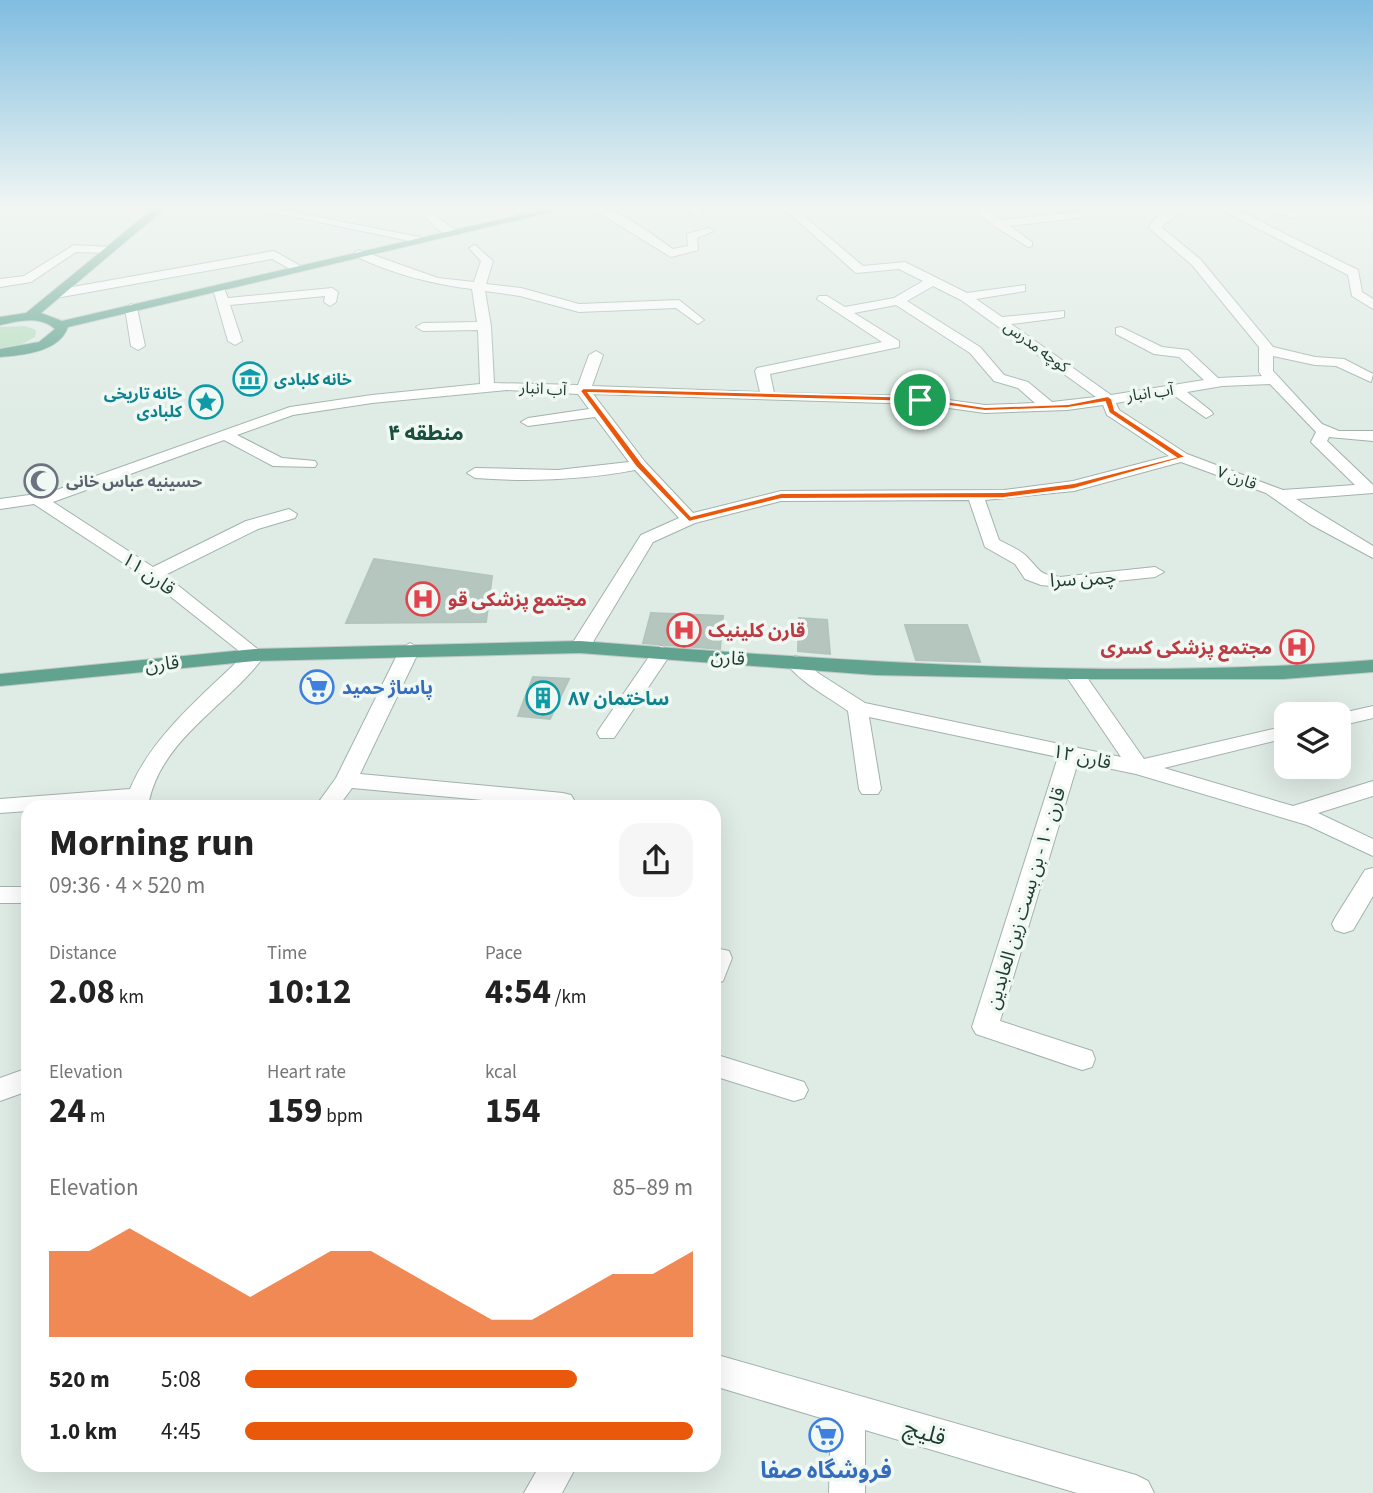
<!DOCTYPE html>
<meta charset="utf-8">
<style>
body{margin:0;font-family:"Source Sans 3","Noto Sans Arabic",sans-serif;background:#f6f6f6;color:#222;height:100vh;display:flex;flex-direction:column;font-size:26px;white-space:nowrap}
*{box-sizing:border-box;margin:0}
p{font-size:23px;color:#767676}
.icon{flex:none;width:38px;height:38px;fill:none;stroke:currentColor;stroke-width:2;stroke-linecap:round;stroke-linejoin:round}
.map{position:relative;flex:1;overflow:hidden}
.sheet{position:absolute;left:21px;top:800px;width:700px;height:672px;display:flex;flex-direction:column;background:#fff;border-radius:21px;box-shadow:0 7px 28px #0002}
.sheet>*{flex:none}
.fabs{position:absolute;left:1274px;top:702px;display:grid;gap:14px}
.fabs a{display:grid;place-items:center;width:77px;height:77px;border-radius:14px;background:#fff;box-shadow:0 7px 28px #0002;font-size:35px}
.pin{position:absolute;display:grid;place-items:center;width:60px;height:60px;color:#fff;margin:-30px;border:4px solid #fff;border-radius:50%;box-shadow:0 2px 7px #0007}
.round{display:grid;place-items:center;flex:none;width:74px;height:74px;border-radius:21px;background:#f6f6f6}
.summary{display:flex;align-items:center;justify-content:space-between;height:119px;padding:0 28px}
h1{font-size:38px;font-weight:700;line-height:52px}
.metrics{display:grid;grid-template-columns:repeat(3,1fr);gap:10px;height:119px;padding:7px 28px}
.metrics div{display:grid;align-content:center}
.metrics b{font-size:35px;font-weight:700}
.metrics small{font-size:19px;font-weight:400}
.metrics p{font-size:19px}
.chart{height:196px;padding:14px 28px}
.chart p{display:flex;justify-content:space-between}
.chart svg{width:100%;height:126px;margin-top:7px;fill:#ea580c;opacity:.7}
ul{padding:0 28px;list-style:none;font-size:23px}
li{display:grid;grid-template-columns:112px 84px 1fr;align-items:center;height:52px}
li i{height:18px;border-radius:9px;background:#ea580c}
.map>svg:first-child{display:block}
.green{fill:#b7dec0}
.building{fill:#b5c6be;stroke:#b2c5bc;stroke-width:2}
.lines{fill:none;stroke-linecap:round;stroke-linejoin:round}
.minor-casing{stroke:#a2b3ac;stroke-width:2}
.major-casing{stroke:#c0c8c6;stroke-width:2}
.minor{fill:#fff;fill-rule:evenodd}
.major{fill:#61a38f;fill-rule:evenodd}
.route{fill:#ea580c;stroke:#fff;stroke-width:2;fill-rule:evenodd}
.labels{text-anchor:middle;stroke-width:7;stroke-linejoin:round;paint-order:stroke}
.far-street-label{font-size:16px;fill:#1f3c33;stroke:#f0f8f3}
.far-culture-label{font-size:16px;font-weight:bold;fill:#0d838f;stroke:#f0f8f3;text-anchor:start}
.far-worship-label{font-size:16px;font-weight:bold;fill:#5b616d;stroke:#f0f8f3;text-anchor:start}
.street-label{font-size:19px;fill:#1f3c33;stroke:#f0f8f3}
.health-label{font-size:19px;font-weight:bold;fill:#be3a42;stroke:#f0f8f3;text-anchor:start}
.shop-label{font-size:19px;font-weight:bold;fill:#366cbe;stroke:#f0f8f3;text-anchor:start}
.culture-label{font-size:19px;font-weight:bold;fill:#0d838f;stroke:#f0f8f3;text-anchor:start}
.far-district-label{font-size:21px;font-weight:bold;fill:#1b4f40;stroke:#f0f8f3}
.near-street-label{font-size:23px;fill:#1f3c33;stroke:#f0f8f3}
.near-shop-label{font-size:23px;font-weight:bold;fill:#366cbe;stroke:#f0f8f3}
</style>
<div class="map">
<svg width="1373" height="1493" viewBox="0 0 1373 1493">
<rect width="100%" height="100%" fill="#dfebe5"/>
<path class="green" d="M25 326 36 330 35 337 22 344 0 348V327Z"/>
<path class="building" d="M374 559 492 576 486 622 346 623Z
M651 613 723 616 720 649 643 643Z
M799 618 827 620 830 654 798 651Z
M905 625H967L980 662 916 660Z
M533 677 569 679 550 719 518 716Z"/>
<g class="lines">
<defs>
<path id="minor" d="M237 205H256L419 237 425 240 419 243Z
M420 205H430L434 214 456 231V235C440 237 425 219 420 205Z
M525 205H535L539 214 538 216H530Z
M586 205C611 203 652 234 673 249L688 246 687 234 708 228 714 231 697 238 698 250 671 257Z
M681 205H692L705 215 695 217Z
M780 205H791L863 266 905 262 967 293 1025 285V291L976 299 1002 317 1064 311V317L1059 318 1011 324 1111 395 1204 380 1179 357 1154 354 1116 334V328L1121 327 1162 347 1188 350 1218 378 1262 376 1259 372V347L1192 265 1149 228C1155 214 1175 205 1189 205L1161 227 1200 259 1273 347 1315 357 1344 359 1373 374 1371 382 1336 366 1315 365 1273 356V371L1322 424 1339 431H1373V441L1329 437 1327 441 1373 485V493L1296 499 1373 546V558L1310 524 1266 493 1181 462 1074 491 985 500 999 540C1008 545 1021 550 1028 558 1042 572 1038 574 1060 577L1155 567 1164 572 1155 577 1060 587 1041 585 1025 579 1015 564 985 547 969 500 781 501 695 523 653 542 590 647 580 653 570 647 641 535 679 518 635 470C582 480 529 482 475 478L467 473 475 468 558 470 629 462 595 417 528 426 521 422 528 418 589 409 578 394 507 390 372 403 293 415 237 435 282 458 315 461 317 464 315 467 273 466 224 440 53 502 153 567 246 521 289 509 297 514 295 518 258 529 165 575 265 655C229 705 163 737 149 801L153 807H127L126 804 28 807V811L0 813V799L130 789C152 736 203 695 244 655L151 581 34 504 0 509V499L51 492 290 407 372 395 480 384 478 330 423 331 416 327 423 323 477 322 472 289C431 284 393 274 355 256V252L359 250 438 278 474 282 481 261 469 248 475 245 493 261 486 284 521 288 579 304 679 300 704 320 698 324 676 308 579 312 520 296 485 291 491 326 494 383 578 385 589 355 596 351 603 355 592 386 760 392 755 371 757 368 882 342 817 299 819 296H827L845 307 894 298 923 281 899 269 856 273ZM933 286 961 300 1096 397 1052 402 1028 382 1004 375 980 347 907 301ZM896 305 970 353 994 381 1018 388 1035 403 985 405 920 396 774 393 770 374 899 347V341L854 313ZM1270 384 1316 432 1311 442 1314 445 1355 485 1283 490 1187 454 1119 410 1116 403 1172 394 1206 418 1213 414 1211 411 1187 392 1222 386ZM593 394 920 404 985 413 1067 410 1103 405 1107 415 1169 456 1073 481 1004 490 781 491 693 513 645 462Z
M968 205H979L1002 220 1077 212 1083 215 1077 218 1010 226 1032 242V246L1028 247 994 226Z
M1212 205H1272L1298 213V217L1294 218 1265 209 1239 211 1358 270 1362 292 1373 299V309L1352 296 1348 275Z
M74 245 109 247 115 250 109 253 76 252 31 282 0 287V279L24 276Z
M274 251 304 268 294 271 272 259 56 298 50 294 56 290Z
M219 285 223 286 228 298 332 288 338 292 336 302 330 306 324 302 325 296 230 305 242 341 235 345 228 341 213 289Z
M131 304 137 308 145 346 138 350 131 346 125 308Z
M410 643 420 649 360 774 563 793 571 795 574 800 571 805 558 807 352 788 338 807H315L336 778 400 649Z
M662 646 672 652 614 738H600L597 733 600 728 655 648Z
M795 656 802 658 818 673 865 703 1121 757 1064 673 1067 669H1081L1144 759 1286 726V738L1164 768 1293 806 1373 781V796L1318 813 1373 839V856L1307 825 1136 774 1078 762 1000 1021 1092 1051 1095 1059 1092 1067 1082 1070 976 1034 972 1027 1058 757 869 717 881 789 878 794H862L859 789 848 711C827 696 801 683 785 662Z
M1373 706V718L1339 726 1338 714Z
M1373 868V896L1353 930 1344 933 1335 930 1332 924 1335 918 1365 870Z
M0 887H28V903H0Z
M720 949 729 951 732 958 723 981 714 984V951Z
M714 1054 804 1082 808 1090 804 1098 794 1101 714 1076Z
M28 1068V1091L0 1101V1078Z
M714 1354 1136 1475 1148 1481 1154 1493H1077L865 1430V1493H829L831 1421 714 1386Z
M540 1465H577L562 1493H524Z"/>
<path id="major" d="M158 205H169L41 313 62 321 563 205H580L68 327C59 352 24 355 0 357V349L39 342 55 329C40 315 18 321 0 325V317L26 313Z
M580 641C843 661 1109 681 1373 660V672L1283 679H1068L875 675 580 653 255 661 0 686V674L255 649Z"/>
</defs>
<use href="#minor" class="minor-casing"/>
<use href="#major" class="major-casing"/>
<use href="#minor" class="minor"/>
<use href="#major" class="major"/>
</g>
<linearGradient id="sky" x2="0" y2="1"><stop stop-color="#80bde0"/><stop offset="0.5" stop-color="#f1f6f3"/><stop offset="1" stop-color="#f1f6f3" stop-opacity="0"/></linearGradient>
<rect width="1373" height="414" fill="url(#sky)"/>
<path class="route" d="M583 388 920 397 985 407 1068 404 1108 396 1112 399 1115 410 1186 457 1074 489 1004 498 781 499 689 522 636 467 580 391ZM589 393 920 402 985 411 1068 408 1105 402 1109 413 1175 457 1074 483 1004 492 781 493 691 516 642 463Z"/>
<defs>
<symbol id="museum-ring" viewBox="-11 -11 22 22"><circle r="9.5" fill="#f0f8f3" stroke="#0f9aa8" stroke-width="1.5"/><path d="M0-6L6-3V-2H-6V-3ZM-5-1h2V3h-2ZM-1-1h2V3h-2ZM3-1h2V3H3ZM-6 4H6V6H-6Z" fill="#0f9aa8"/></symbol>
<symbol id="sight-ring" viewBox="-11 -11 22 22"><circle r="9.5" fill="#f0f8f3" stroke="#0f9aa8" stroke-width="1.5"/><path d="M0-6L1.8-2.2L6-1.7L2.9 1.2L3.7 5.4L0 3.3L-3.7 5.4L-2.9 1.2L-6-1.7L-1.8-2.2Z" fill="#0f9aa8"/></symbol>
<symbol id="mosque-ring" viewBox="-11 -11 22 22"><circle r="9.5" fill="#f0f8f3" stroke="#6b7280" stroke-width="1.5"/><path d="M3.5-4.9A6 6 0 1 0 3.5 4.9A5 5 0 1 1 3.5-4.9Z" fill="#6b7280"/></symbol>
<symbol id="hospital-ring" viewBox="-11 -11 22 22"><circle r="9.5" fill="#f0f8f3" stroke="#e0444e" stroke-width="1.5"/><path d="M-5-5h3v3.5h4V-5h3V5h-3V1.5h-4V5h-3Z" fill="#e0444e"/></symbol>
<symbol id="supermarket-ring" viewBox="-11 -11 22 22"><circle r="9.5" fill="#f0f8f3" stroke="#3f7fe0" stroke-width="1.5"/><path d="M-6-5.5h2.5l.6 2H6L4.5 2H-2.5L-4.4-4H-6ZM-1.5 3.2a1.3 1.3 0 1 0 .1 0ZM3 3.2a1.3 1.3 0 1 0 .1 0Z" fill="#3f7fe0"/></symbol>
<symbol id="building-ring" viewBox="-11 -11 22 22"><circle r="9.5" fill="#f0f8f3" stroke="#0f9aa8" stroke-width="1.5"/><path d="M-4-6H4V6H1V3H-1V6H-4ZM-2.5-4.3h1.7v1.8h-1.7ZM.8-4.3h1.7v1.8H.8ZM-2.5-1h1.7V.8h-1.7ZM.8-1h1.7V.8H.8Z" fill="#0f9aa8"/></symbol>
</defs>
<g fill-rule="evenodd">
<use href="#museum-ring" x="231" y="360" width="38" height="38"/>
<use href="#sight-ring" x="187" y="383" width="38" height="38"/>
<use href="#mosque-ring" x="22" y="462" width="38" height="38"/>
<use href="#hospital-ring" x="404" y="580" width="38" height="38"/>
<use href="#hospital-ring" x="665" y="611" width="38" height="38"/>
<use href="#hospital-ring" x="1278" y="628" width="38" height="38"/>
<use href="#supermarket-ring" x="298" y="668" width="38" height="38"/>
<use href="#building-ring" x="524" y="679" width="38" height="38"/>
<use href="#supermarket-ring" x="807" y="1416" width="38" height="38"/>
</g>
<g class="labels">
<g class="far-street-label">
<text transform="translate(1037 346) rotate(36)" y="6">کوچه مدرس</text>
<text transform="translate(543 388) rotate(3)" y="6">آب انبار</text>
<text transform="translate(1150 392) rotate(-8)" y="6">آب انبار</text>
<text transform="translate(1237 477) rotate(20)" y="6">قارن ٧</text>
</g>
<g class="far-culture-label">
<text x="274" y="385">خانه کلبادی</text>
<text x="182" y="399" text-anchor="end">خانه تاریخی<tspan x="182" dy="18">کلبادی</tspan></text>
</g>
<g class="far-worship-label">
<text x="66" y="487">حسینیه عباس خانی</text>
</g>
<g class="street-label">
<text transform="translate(149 573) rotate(35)" y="7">قارن ۱۱</text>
<text transform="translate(1083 578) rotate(-3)" y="7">چمن سرا</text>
<text transform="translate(728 657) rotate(4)" y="7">قارن</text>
<text transform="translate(162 663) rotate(-6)" y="7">قارن</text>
<text transform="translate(1082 756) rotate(12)" y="7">قارن ۱۲</text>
<text transform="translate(1025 898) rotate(-73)" y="7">قارن ۱۰ - بن بست زین العابدین</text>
</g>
<g class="health-label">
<text x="448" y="606">مجتمع پزشکی قو</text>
<text x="708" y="637">قارن کلینیک</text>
<text x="1272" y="654" text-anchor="end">مجتمع پزشکی کسری</text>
</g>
<g class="shop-label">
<text x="342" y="694">پاساژ حمید</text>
</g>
<g class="culture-label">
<text x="568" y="705">ساختمان ٨٧</text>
</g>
<g class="far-district-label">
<text x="426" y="440">منطقه ۴</text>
</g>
<g class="near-street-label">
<text transform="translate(925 1432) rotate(16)" y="8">قلیچ</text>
</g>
<g class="near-shop-label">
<text x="826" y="1478">فروشگاه صفا</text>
</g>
</g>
</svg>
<div class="fabs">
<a><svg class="icon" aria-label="layers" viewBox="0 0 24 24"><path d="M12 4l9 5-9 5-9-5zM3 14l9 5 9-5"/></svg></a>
</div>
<div class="pin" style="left:920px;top:400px;background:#1e9e55"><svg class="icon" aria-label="arrive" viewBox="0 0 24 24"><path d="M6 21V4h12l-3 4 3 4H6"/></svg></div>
<section class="sheet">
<div class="summary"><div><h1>Morning run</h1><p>09:36 · 4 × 520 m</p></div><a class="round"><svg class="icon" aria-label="share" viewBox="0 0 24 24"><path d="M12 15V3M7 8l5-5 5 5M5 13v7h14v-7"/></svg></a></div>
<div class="metrics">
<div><p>Distance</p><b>2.08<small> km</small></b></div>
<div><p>Time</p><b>10:12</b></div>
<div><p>Pace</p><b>4:54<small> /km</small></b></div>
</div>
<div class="metrics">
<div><p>Elevation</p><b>24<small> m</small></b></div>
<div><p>Heart rate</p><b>159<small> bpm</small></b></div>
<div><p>kcal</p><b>154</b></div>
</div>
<div class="chart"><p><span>Elevation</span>85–89 m</p>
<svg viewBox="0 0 160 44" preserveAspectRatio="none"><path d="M0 44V14L10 14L20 6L30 14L40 22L50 30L60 22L70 14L80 14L90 22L100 30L110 38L120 38L130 30L140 22L150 22L160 14V44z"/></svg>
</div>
<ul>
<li><b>520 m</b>5:08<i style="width:74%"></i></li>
<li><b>1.0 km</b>4:45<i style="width:100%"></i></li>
</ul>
</section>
</div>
